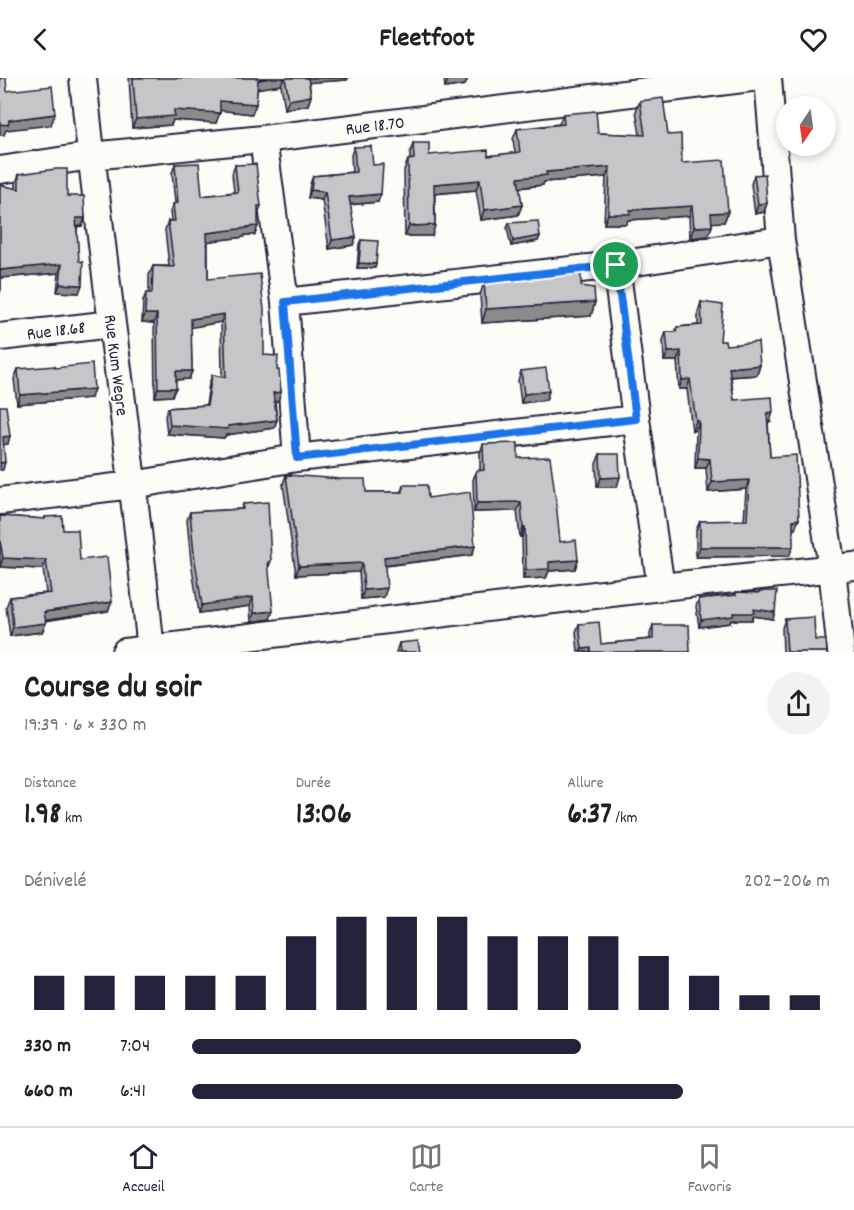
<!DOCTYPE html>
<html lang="fr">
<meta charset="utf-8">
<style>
body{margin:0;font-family:Dekko,sans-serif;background:#f2f2f2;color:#202124;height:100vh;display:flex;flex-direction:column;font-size:22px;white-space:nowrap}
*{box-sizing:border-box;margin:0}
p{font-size:20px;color:#757577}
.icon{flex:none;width:33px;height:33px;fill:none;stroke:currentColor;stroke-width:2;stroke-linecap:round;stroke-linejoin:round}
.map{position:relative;height:574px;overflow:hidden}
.details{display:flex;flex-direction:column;background:#fff;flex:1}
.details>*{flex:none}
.needle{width:39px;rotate:193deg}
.controls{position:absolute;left:776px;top:18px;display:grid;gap:12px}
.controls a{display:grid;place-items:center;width:60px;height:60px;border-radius:50%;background:#fff;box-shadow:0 3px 9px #0003;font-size:30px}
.pin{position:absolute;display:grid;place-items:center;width:51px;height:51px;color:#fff;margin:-26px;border:3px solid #fff;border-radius:50%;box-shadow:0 2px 6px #0007}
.round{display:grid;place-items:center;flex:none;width:63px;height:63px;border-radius:32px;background:#f2f2f2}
.overview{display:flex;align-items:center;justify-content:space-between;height:102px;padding:0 24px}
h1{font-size:33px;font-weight:700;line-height:45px}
.figures{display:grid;grid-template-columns:repeat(3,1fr);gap:9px;height:102px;padding:6px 24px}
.figures div{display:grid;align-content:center}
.figures b{font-size:30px;font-weight:700}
.figures small{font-size:16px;font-weight:400}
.figures p{font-size:16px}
.chart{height:168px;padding:12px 24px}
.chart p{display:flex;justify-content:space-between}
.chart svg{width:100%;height:108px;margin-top:6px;stroke:#22223b;stroke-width:6}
ul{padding:0 24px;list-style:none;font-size:20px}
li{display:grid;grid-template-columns:96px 72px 1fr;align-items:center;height:45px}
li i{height:15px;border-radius:8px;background:#22223b}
header{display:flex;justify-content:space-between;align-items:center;height:78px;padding:0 24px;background:#fff;font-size:27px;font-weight:700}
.tabs{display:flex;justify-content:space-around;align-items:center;height:84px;border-top:2px solid #e0e0e0;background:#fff;font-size:16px;color:#757577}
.tabs a{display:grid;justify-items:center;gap:3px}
.tabs .active{color:#22223b}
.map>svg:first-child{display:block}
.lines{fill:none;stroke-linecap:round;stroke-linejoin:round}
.minor-casing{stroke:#22223b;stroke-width:30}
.minor{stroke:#fdfcf7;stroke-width:26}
.wall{fill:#aaaaac;stroke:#22223b;stroke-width:1.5}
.shaded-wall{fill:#8b8b8c;stroke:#22223b;stroke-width:1.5}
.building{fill:#c6c6c8;stroke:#22223b;stroke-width:1.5}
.route-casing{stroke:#fff;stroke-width:12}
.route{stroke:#1a73e8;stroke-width:8}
.labels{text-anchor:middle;stroke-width:4.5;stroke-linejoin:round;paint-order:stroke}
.street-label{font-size:18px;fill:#22223b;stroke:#fdfcf7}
</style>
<header><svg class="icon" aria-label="back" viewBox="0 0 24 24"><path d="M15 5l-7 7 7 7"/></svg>Fleetfoot<svg class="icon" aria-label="heart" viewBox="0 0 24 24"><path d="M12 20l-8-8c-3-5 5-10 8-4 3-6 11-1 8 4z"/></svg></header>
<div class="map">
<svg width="854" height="574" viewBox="0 0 854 574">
<rect width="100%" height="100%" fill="#fdfcf7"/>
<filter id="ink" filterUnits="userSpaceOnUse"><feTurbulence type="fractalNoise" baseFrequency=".0167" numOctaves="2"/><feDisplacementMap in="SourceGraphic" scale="12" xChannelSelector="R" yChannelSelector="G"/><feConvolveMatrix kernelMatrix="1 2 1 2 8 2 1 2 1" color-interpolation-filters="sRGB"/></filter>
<g filter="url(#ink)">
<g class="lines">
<defs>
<path id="minor" d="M83 0C102 192 133 382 151 574
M768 0 781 162 832 490 841 574
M263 61 285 224 297 380
M0 92 91 78 263 61 751 0
M616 187 636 341 661 509
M285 224 616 187 781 162
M0 259 112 246
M0 423 132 407 297 380 636 341
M125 574 661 509 854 488"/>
</defs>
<use href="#minor" class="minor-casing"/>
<use href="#minor" class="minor"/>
</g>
<path class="wall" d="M129 0H348L347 2 309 4 311 18 308 27 285 31 281 7 257 10 256 26 252 36 220 32 216 45 173 42 171 47 132 50Z
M444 0H468L465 7 445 10Z
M640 23 668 57 682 85 728 134 724 144H712V148L708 158 690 160 689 138 628 142 626 146H604L606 99 544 104 543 107 519 110 522 127 518 137 481 142 476 112 435 116V147L432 158H405L404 92 408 82 410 81V75L413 65 429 77 488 78 515 75 513 61 517 51 559 46 563 36 598 55 640 57 636 33Z
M354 69 378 124 350 127 356 159 353 167 329 171 322 122 308 120 310 106 313 98 352 94 351 77Z
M175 86 202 118 234 114 232 96 235 87 261 128 258 136 255 157H245L244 159 208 163V201L264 277 277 292 281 314 278 323H275L277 342 274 350 226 357 224 360 167 356 165 338 168 330 206 327 209 306 212 297 222 299 221 244 191 249 192 293 189 301 176 302 172 318 155 319 154 245 142 244 143 223 146 215H149V197L153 188H169L165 152 168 143H171L170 134 173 126 175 125 172 95Z
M19 96 67 118 82 148 77 149 79 215 57 214 59 195 1 200V211L0 215V107L16 111V105Z
M754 97 767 125 764 134 755 136 751 106Z
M509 145 540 158 538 163 511 168 507 150Z
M361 162 376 186 375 190H357L359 166Z
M484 204 581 208 595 224 591 238 482 245 480 217Z
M701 224 720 263 760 287 757 297 731 299 734 322 770 344H768L770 379 795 451H793L789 478 696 479V452L700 443H744L746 411 708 414 706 390H695L696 352 692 353 687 311H679L677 283H664L663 263 666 254H675L677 249 698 247V234Z
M55 290 91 320 17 326 14 301 18 291Z
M521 293 549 313 546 322 521 325 518 302Z
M483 366 518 380 560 464 578 482 575 491 549 493 546 500 523 501 522 459H520L517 433 474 434 473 402 476 393 480 392V375Z
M600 376 617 409H597L596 386Z
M286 397 366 414H401L403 407 428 420 475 468 472 477 385 488 384 519 361 521 359 494 296 497 283 406Z
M243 426 271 483 268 491 270 541 251 544 250 528 199 535 191 484 187 442 190 434 241 431Z
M0 438 44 441 45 439 63 452 108 533 45 543 46 545 42 554 10 558 6 529 10 519 46 515 43 491 0 489Z
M759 513 773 541 753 538 752 542H731L730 545 699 549 696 528 699 521 735 517 736 514 759 515Z
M785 541 815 562 827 574H783L782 550Z
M579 546 601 566 650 561V556L653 547 690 574H578L576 554Z
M399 565 420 574H396Z"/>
<path class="shaded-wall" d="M270 0H284L281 7 255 11 258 2Z
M305 0H348L347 2 304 5Z
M454 0H468L465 7 445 10 448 1Z
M311 18 308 27 285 31 289 22Z
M220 23 256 26 252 36 217 32Z
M174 32 220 35 216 45 173 42 171 47 132 50 136 41Z
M55 36 51 47 6 52 4 57H0V46L9 42Z
M610 89 606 99 544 104 543 107 514 110 518 100 546 94Z
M480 102 476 112 431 116 434 106Z
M311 112 325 114 322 122 308 120Z
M381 116 378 124 346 127 349 119Z
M767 125 764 134 755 136 758 126Z
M522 127 518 137 481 142 484 132Z
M692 128 689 138 628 142 626 146H604L608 136 630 132Z
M728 134 724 144 707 145 711 135Z
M76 140H85L82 148 73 149Z
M435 147 432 158H405L409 148Z
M258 148 255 157H245L244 159 204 164 207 155 247 149Z
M712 148 708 158 690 160 694 149Z
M540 158 538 163 511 168 513 163Z
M356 159 353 167 329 171 332 162Z
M359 185 376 186 375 190H357Z
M62 186 59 195 0 200V192Z
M60 206 82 207 79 215 57 214Z
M595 224 591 238 482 245 486 231Z
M145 236H157L154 245 142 244Z
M224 236 221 244 188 250 191 241Z
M681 273 677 283H664L668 274Z
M760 287 757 297 726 299 729 290Z
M176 293H192L189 301 172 302Z
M690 301 687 311H679L682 302Z
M158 310H176L172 318 155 319Z
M94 311 91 320 17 326 20 317Z
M549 313 546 322 521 325 524 316Z
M281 314 278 323 270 324 273 315Z
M773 334 770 344H764L767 335Z
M277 342 274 350 226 357 224 360 167 356 170 347 228 348Z
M696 343H699L696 352 692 353Z
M10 358 8 366 0 367 3 359Z
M698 380 710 381 706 390H695Z
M5 384 3 392H0V385Z
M620 399 617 409H597L601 400Z
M749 402 746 411 708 414 712 404Z
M521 424 517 433 474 434 477 425Z
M799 441 795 451 789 452 793 442Z
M525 449 522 459H520L523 450Z
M475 468 472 477 381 488 384 479Z
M700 469H793L789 478 696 479Z
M3 480 46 482 43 491 0 489Z
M578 482 575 491 549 493 546 500 523 501 526 492 549 484Z
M362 485 359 494 296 497 299 488Z
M387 510 384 519 361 521 364 512Z
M253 519 250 528 199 535 202 527Z
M112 524 108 533 41 543 44 534Z
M754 531 775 534 773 541 753 538 752 542H731L730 545 699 549 701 542Z
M273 533 270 541 251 544 254 535Z
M46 545 42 554 10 558 13 549Z
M591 570 590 574H580L582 571Z"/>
<path class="building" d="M0 0H6L7 13 52 8 55 36 9 42 8 47 0 46Z
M133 0H270L258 2 256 26 220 23V35L174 32V38L136 41Z
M285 0H308L311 18 289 22Z
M663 20 668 57 681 56 682 85 724 82 728 134 711 135 712 148 694 149 692 128 630 132V136H608L610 89 546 94 547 97 518 100 522 127 484 132 480 102 434 106 435 147 409 148 408 82 414 81 413 65H429V77L488 72V78L520 74 517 51 564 46 563 36 596 33 598 55 645 57 640 23Z
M371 68 373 87 383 86 381 116 349 119 356 159 332 162 325 114 311 112 313 98 356 94 354 69Z
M199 85 202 118 238 114 235 87 256 86 261 128H258V148L247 149V150L207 155 208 201 260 196 264 232V277L278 278 277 292H279L281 314 273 315 277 342 228 348V351L170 347 168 330 207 327 212 297 226 299 224 236 191 241 192 293H176V310H158L157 236H145L146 215H152L153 188 174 189 168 143H175L173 126 178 125 175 86Z
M56 91H67V118H84L85 140H76L79 183 83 184 82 207 60 206 62 186 0 192 1 211H0V107L19 111V96Z
M765 96 767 125 758 126 754 97Z
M538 143 540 158 513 163 509 145Z
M361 162 378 163 376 186 359 185Z
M581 195V208L594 210 595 224 486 231 484 204 540 198Z
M701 224 723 227 720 263H725L726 267 758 264 760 287 729 290 734 322 772 319 773 334 767 335 770 379 796 377 799 441 793 442V469H700V443L747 442 749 402 712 404 710 381 698 380 699 343H696L690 301 682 302 681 273 668 274 666 254H676L677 249 702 247Z
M92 286 94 311 20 317 18 291 55 288V290Z
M546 290 549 313 524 316 521 293Z
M0 328H6L10 358 3 359 5 384 0 385Z
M518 365V380L550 379 556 423 560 464 576 462 578 482 549 484V491L526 492 525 449 523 450 521 424 477 425 476 393 484 392 483 366Z
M600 376H619L620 399 601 400Z
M286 397 341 401H365L366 414H403V407H427L428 420 470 414 475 468 384 479 387 510 364 512 362 485 299 488Z
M268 424 271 483 268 484 273 533 254 535 253 519 202 527 194 476 190 434 243 431V426Z
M0 438 45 441V439L62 438 63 452H78L80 482 107 479 112 524 44 534 46 545 13 549 10 519 51 515 46 482 3 480 0 463Z
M759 513H777L775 534 754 531V535H733V538L701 542 699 521 736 517V514L759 515Z
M814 539 815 562H826L827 574H787L785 541Z
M599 544 601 566 653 561V547H689L690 574H591V570L582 571 579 546Z
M418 563 420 574H400L399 565Z"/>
</g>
<g class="lines" filter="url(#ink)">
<defs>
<path id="route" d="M616 187 636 341 297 380 285 224Z"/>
</defs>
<use href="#route" class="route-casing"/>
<use href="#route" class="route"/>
</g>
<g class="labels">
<g class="street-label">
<text transform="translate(375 47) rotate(-7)" y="6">Rue 18.70</text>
<text transform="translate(56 252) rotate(-7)" y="6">Rue 18.68</text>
<text transform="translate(117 287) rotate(83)" y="6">Rue Kum Wegre</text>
</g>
</g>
</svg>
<div class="controls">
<a><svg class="needle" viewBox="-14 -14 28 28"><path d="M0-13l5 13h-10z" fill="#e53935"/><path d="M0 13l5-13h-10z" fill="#757577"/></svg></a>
</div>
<div class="pin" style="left:616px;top:187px;background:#1e9e55"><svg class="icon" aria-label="arrive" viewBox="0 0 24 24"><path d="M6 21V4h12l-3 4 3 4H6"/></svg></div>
</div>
<section class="details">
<div class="overview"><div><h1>Course du soir</h1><p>19:39 · 6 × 330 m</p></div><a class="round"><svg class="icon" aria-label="share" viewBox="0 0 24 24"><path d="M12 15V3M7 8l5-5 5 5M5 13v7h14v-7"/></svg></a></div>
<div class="figures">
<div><p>Distance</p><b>1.98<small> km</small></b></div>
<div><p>Durée</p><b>13:06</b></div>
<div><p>Allure</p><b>6:37<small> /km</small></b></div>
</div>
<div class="chart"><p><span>Dénivelé</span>202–206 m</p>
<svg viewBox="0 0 160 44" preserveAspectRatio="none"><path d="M5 44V30M15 44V30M25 44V30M35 44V30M45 44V30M55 44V14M65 44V6M75 44V6M85 44V6M95 44V14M105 44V14M115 44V14M125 44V22M135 44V30M145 44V38M155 44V38"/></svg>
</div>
<ul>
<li><b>330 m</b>7:04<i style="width:61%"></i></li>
<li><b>660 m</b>6:41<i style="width:77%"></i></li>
</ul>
</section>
<nav class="tabs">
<a class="active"><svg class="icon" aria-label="home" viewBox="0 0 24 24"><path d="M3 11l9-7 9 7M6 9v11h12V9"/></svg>Accueil</a>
<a><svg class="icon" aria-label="map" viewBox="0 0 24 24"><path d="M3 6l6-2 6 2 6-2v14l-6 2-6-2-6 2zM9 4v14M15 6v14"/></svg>Carte</a>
<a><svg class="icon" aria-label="saved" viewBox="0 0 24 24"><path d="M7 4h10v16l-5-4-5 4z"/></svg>Favoris</a>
</nav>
